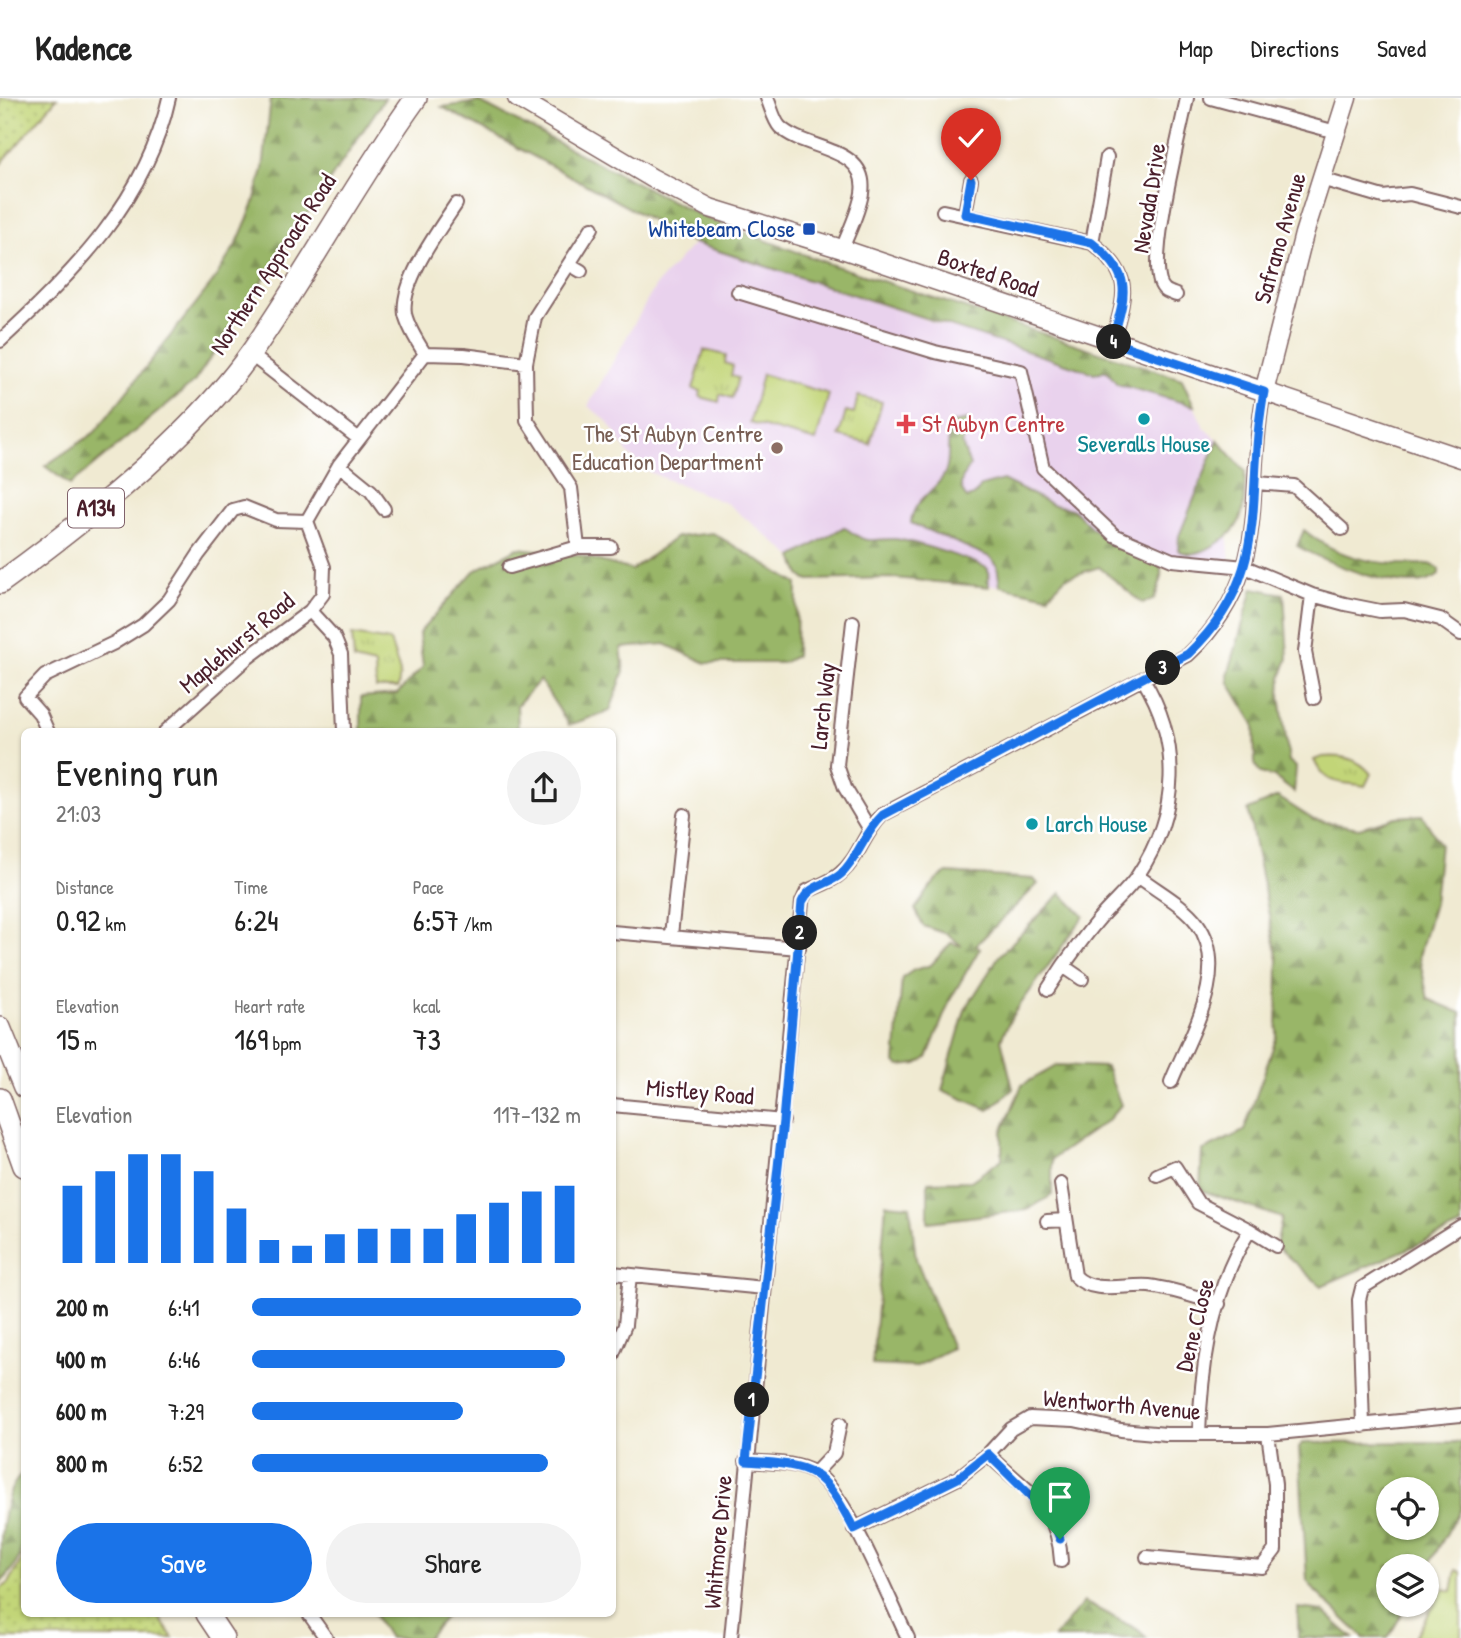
<!DOCTYPE html>
<meta charset="utf-8">
<style>
body{margin:0;font-family:"Patrick Hand",sans-serif;background:#f2f2f2;color:#222;height:100vh;display:flex;flex-direction:column;font-size:26px;white-space:nowrap}
*{box-sizing:border-box;margin:0}
p{font-size:23px;color:#767676}
.icon{flex:none;width:38px;height:38px;fill:none;stroke:currentColor;stroke-width:2;stroke-linecap:round;stroke-linejoin:round}
.map{position:relative;flex:1;overflow:hidden}
.details{position:absolute;left:21px;top:630px;width:595px;height:889px;display:flex;flex-direction:column;background:#fff;border-radius:10px;box-shadow:0 2px 5px #0004}
.details>*{flex:none}
.controls{position:absolute;left:1376px;top:1379px;display:grid;gap:14px}
.controls a{display:grid;place-items:center;width:63px;height:63px;border-radius:50%;background:#fff;box-shadow:0 2px 5px #0004;font-size:35px}
.pin{position:absolute;display:grid;place-items:center;width:60px;height:60px;color:#fff;margin:-72px -30px;border-radius:50% 50% 50% 0;rotate:-45deg;box-shadow:0 0 7px #0007}
.pin .icon{rotate:45deg}
.km{position:absolute;width:35px;height:35px;margin:-18px;border-radius:50%;background:#222;color:#fff;font-size:19px;line-height:35px;text-align:center}
.round{display:grid;place-items:center;flex:none;width:74px;height:74px;border-radius:37px;background:#f2f2f2}
.overview{display:flex;align-items:center;justify-content:space-between;height:119px;padding:0 35px}
h1{font-size:38px;font-weight:600;line-height:52px}
.figures{display:grid;grid-template-columns:repeat(3,1fr);gap:10px;height:119px;padding:7px 35px}
.figures div{display:grid;align-content:center}
.figures b{font-size:30px;font-weight:600}
.figures small{font-size:19px;font-weight:400}
.figures p{font-size:19px}
.chart{height:196px;padding:14px 35px}
.chart p{display:flex;justify-content:space-between}
.chart svg{width:100%;height:126px;margin-top:7px;stroke:#1a73e8;stroke-width:6}
.action{display:flex;gap:14px;margin-top:auto;padding:14px 35px}
.action a{flex:1;height:80px;border-radius:42px;background:#1a73e8;color:#fff;font-size:28px;font-weight:600;line-height:80px;text-align:center}
.action a+a{background:#f2f2f2;color:#222}
ul{padding:0 35px;list-style:none;font-size:23px}
li{display:grid;grid-template-columns:112px 84px 1fr;align-items:center;height:52px}
li i{height:18px;border-radius:9px;background:#1a73e8}
header{display:flex;align-items:center;gap:42px;box-sizing:border-box;height:98px;padding:0 35px;background:#fff;border-bottom:2px solid #e0e0e0}
header strong{font-size:33px}
nav{display:flex;gap:38px;margin-inline-start:auto;font-size:24px}
.map>svg:first-child{display:block}
.built{fill:#e9d2ed}
.grass{fill:#c2d578;stroke:#867a52;stroke-width:2}
.forest{fill:url(#forest-firs);stroke:#726a4a;stroke-width:2;fill-rule:evenodd}
.park{fill:url(#park-tufts);stroke:#867a52;stroke-width:2}
.garden{fill:url(#garden-dots);stroke:#867a52;stroke-width:2}
.lines{fill:none;stroke-linecap:round;stroke-linejoin:round}
.street-casing{stroke:#846665;stroke-width:16}
.secondary-casing{stroke:#846665;stroke-width:21}
.primary-casing{stroke:#846665;stroke-width:24}
.street{stroke:#fff;stroke-width:12}
.secondary{stroke:#fff;stroke-width:18}
.primary{stroke:#fff;stroke-width:21}
.route-casing{stroke:#fff;stroke-width:14}
.route{stroke:#1a73e8;stroke-width:9}
.transit-dot{fill:#1a4fb4;stroke:#fff;stroke-width:2.5}
.culture-dot{fill:#0f9aa8;stroke:#fff;stroke-width:2.5}
.health-dot{fill:#e0444e;stroke:#fff;stroke-width:2.5}
.education-dot{fill:#8d6e63;stroke:#fff;stroke-width:2.5}
.labels{text-anchor:middle;stroke-width:5;stroke-linejoin:round;paint-order:stroke}
.shield{fill:#fff;stroke:#80626b;stroke-width:2}
.shield-label{font-size:23px;font-weight:bold;fill:#4a1f2b}
.street-label{font-size:24px;fill:#4a1f2b;stroke:#fff}
.transit-label{font-size:24px;fill:#164399;stroke:#fff;text-anchor:end}
.health-label{font-size:24px;fill:#be3a42;stroke:#fff;text-anchor:start}
.education-label{font-size:24px;fill:#785e54;stroke:#fff;text-anchor:end}
.culture-label{font-size:24px;fill:#0d838f;stroke:#fff}
</style>
<header>
<strong>Kadence</strong>
<nav><a>Map</a><a>Directions</a><a>Saved</a></nav>
</header>
<div class="map">
<svg width="1461" height="1540" viewBox="0 0 1461 1540">
<defs>
<pattern id="forest-firs" width="22" height="20" patternUnits="userSpaceOnUse" patternTransform="scale(1.75)"><rect width="22" height="20" fill="#99b668"/><path d="M5 1l3.5 6h-7zM16 11l3.5 6h-7z" fill="#7f9356"/></pattern>
<pattern id="park-tufts" width="24" height="20" patternUnits="userSpaceOnUse" patternTransform="scale(1.75)"><rect width="24" height="20" fill="#c2d578"/><path d="M3 7l-1-3M5 7V3M7 7l1-3M15 17l-1-3M17 17v-4M19 17l1-3" fill="none" stroke="#a8b668"/></pattern>
<pattern id="garden-dots" width="8" height="8" patternUnits="userSpaceOnUse" patternTransform="scale(1.75)"><rect width="8" height="8" fill="#c2d578"/><path d="M2 2h.1M6 6h.1" fill="none" stroke="#a8b668" stroke-width="1.8" stroke-linecap="round"/></pattern>
</defs>
<rect width="100%" height="100%" fill="#fff"/>
<filter id="ink" filterUnits="userSpaceOnUse"><feTurbulence type="fractalNoise" baseFrequency=".0143" numOctaves="2"/><feDisplacementMap in="SourceGraphic" scale="14" xChannelSelector="R" yChannelSelector="G"/><feConvolveMatrix kernelMatrix="1 2 1 2 8 2 1 2 1" color-interpolation-filters="sRGB"/></filter>
<filter id="wash" filterUnits="userSpaceOnUse"><feTurbulence type="fractalNoise" baseFrequency=".00686" numOctaves="4" result="noise"/><feDisplacementMap in="SourceGraphic" scale="28" xChannelSelector="R" yChannelSelector="G"/><feGaussianBlur stdDeviation="1.57" result="paint"/><feColorMatrix in="noise" values="0 0 0 0 0 0 0 0 0 0 0 0 0 0 0 0 0 1.4 0 .05"/><feComposite in="paint" operator="in"/></filter>
<g filter="url(#wash)">
<rect width="100%" height="100%" fill="#f0ead2"/>
<path class="built" d="M694 145 944 228 1107 273 1118 286 1194 308 1204 329 1218 342 1231 474 1161 466 1157 495 1153 502 1142 505 1099 469 1065 480 1048 498 1000 488 928 482 857 479 806 482 800 477 793 459 728 406 651 375 629 357 607 323 588 308 656 187Z"/>
<path class="grass" d="M762 276 829 296 816 343 750 325Z
M1456 1472 1461 1474V1540H1414L1444 1491 1452 1493Z"/>
<path class="forest" d="M271 0H385L194 284 70 387 45 368 95 334 212 185 237 145 253 108 263 71Z
M479 4 705 120 830 166 1182 281 1194 308 1117 286 1107 273 1094 275 694 145 442 9Z
M969 322 962 346 970 368C962 380 956 387 967 400L974 398 981 388 1003 382 1051 406 1072 411 1100 437 1157 460C1165 473 1160 490 1153 502L1142 505 1099 469 1065 480 1048 498 1000 488 997 467 990 459 911 425C912 404 931 396 942 380 953 366 944 341 952 325Z
M1218 342 1245 373C1244 412 1247 431 1209 450 1197 456 1190 458 1178 452L1179 438Z
M844 429C870 448 866 441 894 441 905 441 980 464 988 471L989 489 894 480 806 482 800 477 793 459Z
M1304 432C1341 463 1382 468 1430 466L1439 471V477C1411 501 1325 464 1297 448Z
M713 435 797 486 796 558 783 565H706L665 546 621 550 624 573 610 613 569 627 540 582 517 607 518 633H361V599L397 596 423 569 419 535 474 473 518 450 578 457 632 472 676 439Z
M1253 490 1284 496 1288 560 1281 580 1280 598 1289 663 1296 669 1294 694 1274 679 1260 675 1255 666 1254 626 1229 585 1228 577Z
M1278 699 1314 722 1359 730 1396 719 1422 717 1440 746 1434 805 1419 858 1428 901 1461 915V1128L1321 1188 1276 1148 1282 1120 1200 1092 1202 1053 1244 1033 1277 938 1278 862 1248 712Z
M947 775 1034 781 1038 786 976 847 980 850 950 902 927 960 917 966 900 968 895 965 902 880 914 872 931 867 951 845 962 848 947 836 923 828 915 811 936 782Z
M1061 795 1084 818 1012 918 1001 941 1013 991 989 1012 942 992 965 912 999 858Z
M1058 967 1106 969 1121 1007 1108 1022 1052 1061V1097L1027 1112 928 1124V1084L971 1083 1002 1061V1034L1022 987Z
M886 1106 910 1108 916 1161 952 1250 915 1269 872 1267Z
M1461 1344V1410L1426 1472V1468H1388V1507H1407L1388 1540H1364L1315 1493 1307 1482 1299 1350 1302 1345ZM1388 1391H1426V1430H1388Z
M24 1375C25 1414 33 1457 0 1485 0 1450 0 1391 24 1375Z
M1084 1504 1137 1531 1147 1540H1054Z
M1298 1510 1323 1513 1353 1540H1298Z
M374 1516H448L427 1540H389Z"/>
<path class="park" d="M704 252 726 257 725 265 733 268 731 278 738 280 732 300 720 296 719 304 700 299 701 293 693 291Z
M858 298 882 304 870 346 839 338 846 313 854 315Z
M352 537 390 543 400 574 398 590H376L375 567 354 562Z
M1322 659C1342 657 1358 660 1371 676L1365 688C1341 683 1326 689 1314 662Z"/>
<path class="garden" d="M0 0H57L0 67Z
M24 1457V1516H157L173 1540H0V1491L9 1485Z"/>
</g>
<g filter="url(#ink)">
<g class="lines">
<defs>
<path id="street" d="M767 0C771 9 774 23 780 29 805 53 869 48 862 95 859 114 849 133 842 151
M1211 0 1336 34
M1321 81 1383 99 1410 96 1461 109
M943 113 1092 145C1135 178 1125 197 1112 244
M965 116 971 82
M1092 145 1107 59
M569 166 581 173
M738 194 935 254 1021 273 1043 370 1114 437 1172 462 1245 469 1312 497 1345 506 1380 513 1404 512 1440 521 1461 536
M1176 197C1168 194 1163 193 1160 184 1150 151 1179 40 1187 0
M0 243C73 176 147 101 169 0
M250 256 359 341
M425 256C418 245 408 229 405 216 400 184 439 132 456 106
M339 367 371 393 384 411
M1257 385 1294 388 1342 431
M578 449 571 390 527 322 526 265 535 219 592 130
M509 469 578 449H611
M1312 497 1305 554 1314 600
M310 513 334 539 341 556 344 634
M853 524 837 667 845 690 869 730
M48 634 40 616 25 599 45 578 114 545 143 527 169 502 199 456 233 412 244 409 276 422 307 423
M165 634 246 561 310 513 323 496 324 469 307 423 339 367 425 256 464 257 526 265
M1138 778C1157 793 1183 806 1197 825 1232 872 1189 939 1171 984
M612 834 799 850
M671 837 684 717
M1082 881 1063 868C1075 852 1086 836 1099 821 1111 806 1128 793 1138 777 1179 715 1182 644 1143 581
M1048 891 1063 868
M612 1007 783 1023
M1157 1077 1175 1069 1198 1105 1250 1132C1212 1191 1201 1268 1199 1336
M1061 1086 1075 1178C1093 1197 1125 1186 1149 1188 1173 1191 1196 1199 1219 1206
M1047 1123 1066 1122
M1250 1132 1276 1148
M612 1175 764 1190
M612 1258 625 1227 630 1177
M1363 1328 1359 1202 1362 1190 1461 1128
M988 1356C1026 1394 1058 1405 1061 1463
M746 1363C769 1365 795 1363 815 1375 846 1393 890 1504 908 1540
M815 1375 834 1355 840 1326
M854 1431 958 1380 988 1356 1011 1331 1030 1320 1074 1322 1121 1332 1166 1336H1268L1461 1317
M1147 1459 1262 1469 1275 1452V1386L1268 1336
M309 1516 326 1540
M731 1540 802 804 807 793C818 788 833 783 841 775 859 760 863 736 882 717L1188 557C1275 475 1244 395 1264 294"/>
<path id="secondary" d="M517 0 652 80 710 110 842 151 1461 360
M1264 294 1304 136 1347 0"/>
<path id="primary" d="M0 485C83 425 191 339 251 255 309 172 357 82 416 0
M0 930 24 989
M0 1001 24 1068
M207 1516 223 1540"/>
</defs>
<use href="#street" class="street-casing"/>
<use href="#secondary" class="secondary-casing"/>
<use href="#primary" class="primary-casing"/>
<use href="#street" class="street"/>
<use href="#secondary" class="secondary"/>
<use href="#primary" class="primary"/>
</g>
</g>
<g class="lines" filter="url(#ink)">
<defs>
<path id="route" d="M971 82 965 116 1092 145C1135 178 1125 197 1112 244L1264 294C1244 395 1275 475 1188 556L883 717C863 736 858 761 841 776 827 788 810 786 802 804L783 1023 746 1363C815 1367 822 1370 854 1431L958 1380 988 1356 1052 1419 1060 1441"/>
</defs>
<use href="#route" class="route-casing"/>
<use href="#route" class="route"/>
</g>
<rect class="transit-dot" x="802" y="124" width="14" height="14" rx="3.5"/>
<g class="culture-dot">
<circle cx="1144" cy="321" r="7"/>
<circle cx="1032" cy="726" r="7"/>
</g>
<path class="health-dot" d="M902.5 315.5h7v7h7v7h-7v7h-7v-7h-7v-7h7z"/>
<circle class="education-dot" cx="777" cy="350" r="7"/>
<g class="labels">
<rect class="shield" x="68" y="390.5" width="56" height="39" rx="5"/>
<g class="shield-label">
<text x="96" y="418">A134</text>
</g>
<g class="street-label">
<text transform="translate(1149 100) rotate(-81)" y="8">Nevada Drive</text>
<text transform="translate(1280 140) rotate(-74)" y="8">Safrano Avenue</text>
<text transform="translate(273 166) rotate(-57)" y="8">Northern Approach Road</text>
<text transform="translate(988 175) rotate(19)" y="8">Boxted Road</text>
<text transform="translate(237 545) rotate(-40)" y="8">Maplehurst Road</text>
<text transform="translate(823 608) rotate(-84)" y="8">Larch Way</text>
<text transform="translate(700 994) rotate(5)" y="8">Mistley Road</text>
<text transform="translate(1195 1227) rotate(-76)" y="8">Dene Close</text>
<text transform="translate(1122 1307) rotate(5)" y="8">Wentworth Avenue</text>
<text transform="translate(718 1444) rotate(-85)" y="8">Whitmore Drive</text>
</g>
<g class="transit-label">
<text x="795" y="139">Whitebeam Close</text>
</g>
<g class="health-label">
<text x="922" y="334">St Aubyn Centre</text>
</g>
<g class="education-label">
<text x="763" y="344">The St Aubyn Centre<tspan x="763" dy="28">Education Department</tspan></text>
</g>
<g class="culture-label">
<text x="1144" y="354">Severalls House</text>
<text x="1046" y="734" text-anchor="start">Larch House</text>
</g>
</g>
</svg>
<div class="controls">
<a><svg class="icon" aria-label="locate" viewBox="0 0 24 24"><circle cx="12" cy="12" r="6"/><path d="M12 2v4M12 18v4M2 12h4M18 12h4"/></svg></a>
<a><svg class="icon" aria-label="layers" viewBox="0 0 24 24"><path d="M12 4l9 5-9 5-9-5zM3 14l9 5 9-5"/></svg></a>
</div>
<div class="pin" style="left:1060px;top:1441px;background:#1e9e55"><svg class="icon" aria-label="arrive" viewBox="0 0 24 24"><path d="M6 21V4h12l-3 4 3 4H6"/></svg></div>
<div class="pin" style="left:971px;top:82px;background:#d93025"><svg class="icon" aria-label="check" viewBox="0 0 24 24"><path d="M5 12l5 5 9-10"/></svg></div>
<b class="km" style="left:752px;top:1302px">1</b>
<b class="km" style="left:800px;top:835px">2</b>
<b class="km" style="left:1163px;top:570px">3</b>
<b class="km" style="left:1114px;top:244px">4</b>
<section class="details">
<div class="overview"><div><h1>Evening run</h1><p>21:03</p></div><a class="round"><svg class="icon" aria-label="share" viewBox="0 0 24 24"><path d="M12 15V3M7 8l5-5 5 5M5 13v7h14v-7"/></svg></a></div>
<div class="figures">
<div><p>Distance</p><b>0.92<small> km</small></b></div>
<div><p>Time</p><b>6:24</b></div>
<div><p>Pace</p><b>6:57<small> /km</small></b></div>
</div>
<div class="figures">
<div><p>Elevation</p><b>15<small> m</small></b></div>
<div><p>Heart rate</p><b>169<small> bpm</small></b></div>
<div><p>kcal</p><b>73</b></div>
</div>
<div class="chart"><p><span>Elevation</span>117–132 m</p>
<svg viewBox="0 0 160 44" preserveAspectRatio="none"><path d="M5 44V17M15 44V12M25 44V6M35 44V6M45 44V12M55 44V25M65 44V36M75 44V38M85 44V34M95 44V32M105 44V32M115 44V32M125 44V27M135 44V23M145 44V19M155 44V17"/></svg>
</div>
<ul>
<li><b>200 m</b>6:41<i style="width:100%"></i></li>
<li><b>400 m</b>6:46<i style="width:95%"></i></li>
<li><b>600 m</b>7:29<i style="width:64%"></i></li>
<li><b>800 m</b>6:52<i style="width:90%"></i></li>
</ul>
<div class="action"><a>Save</a><a>Share</a></div>
</section>
</div>
